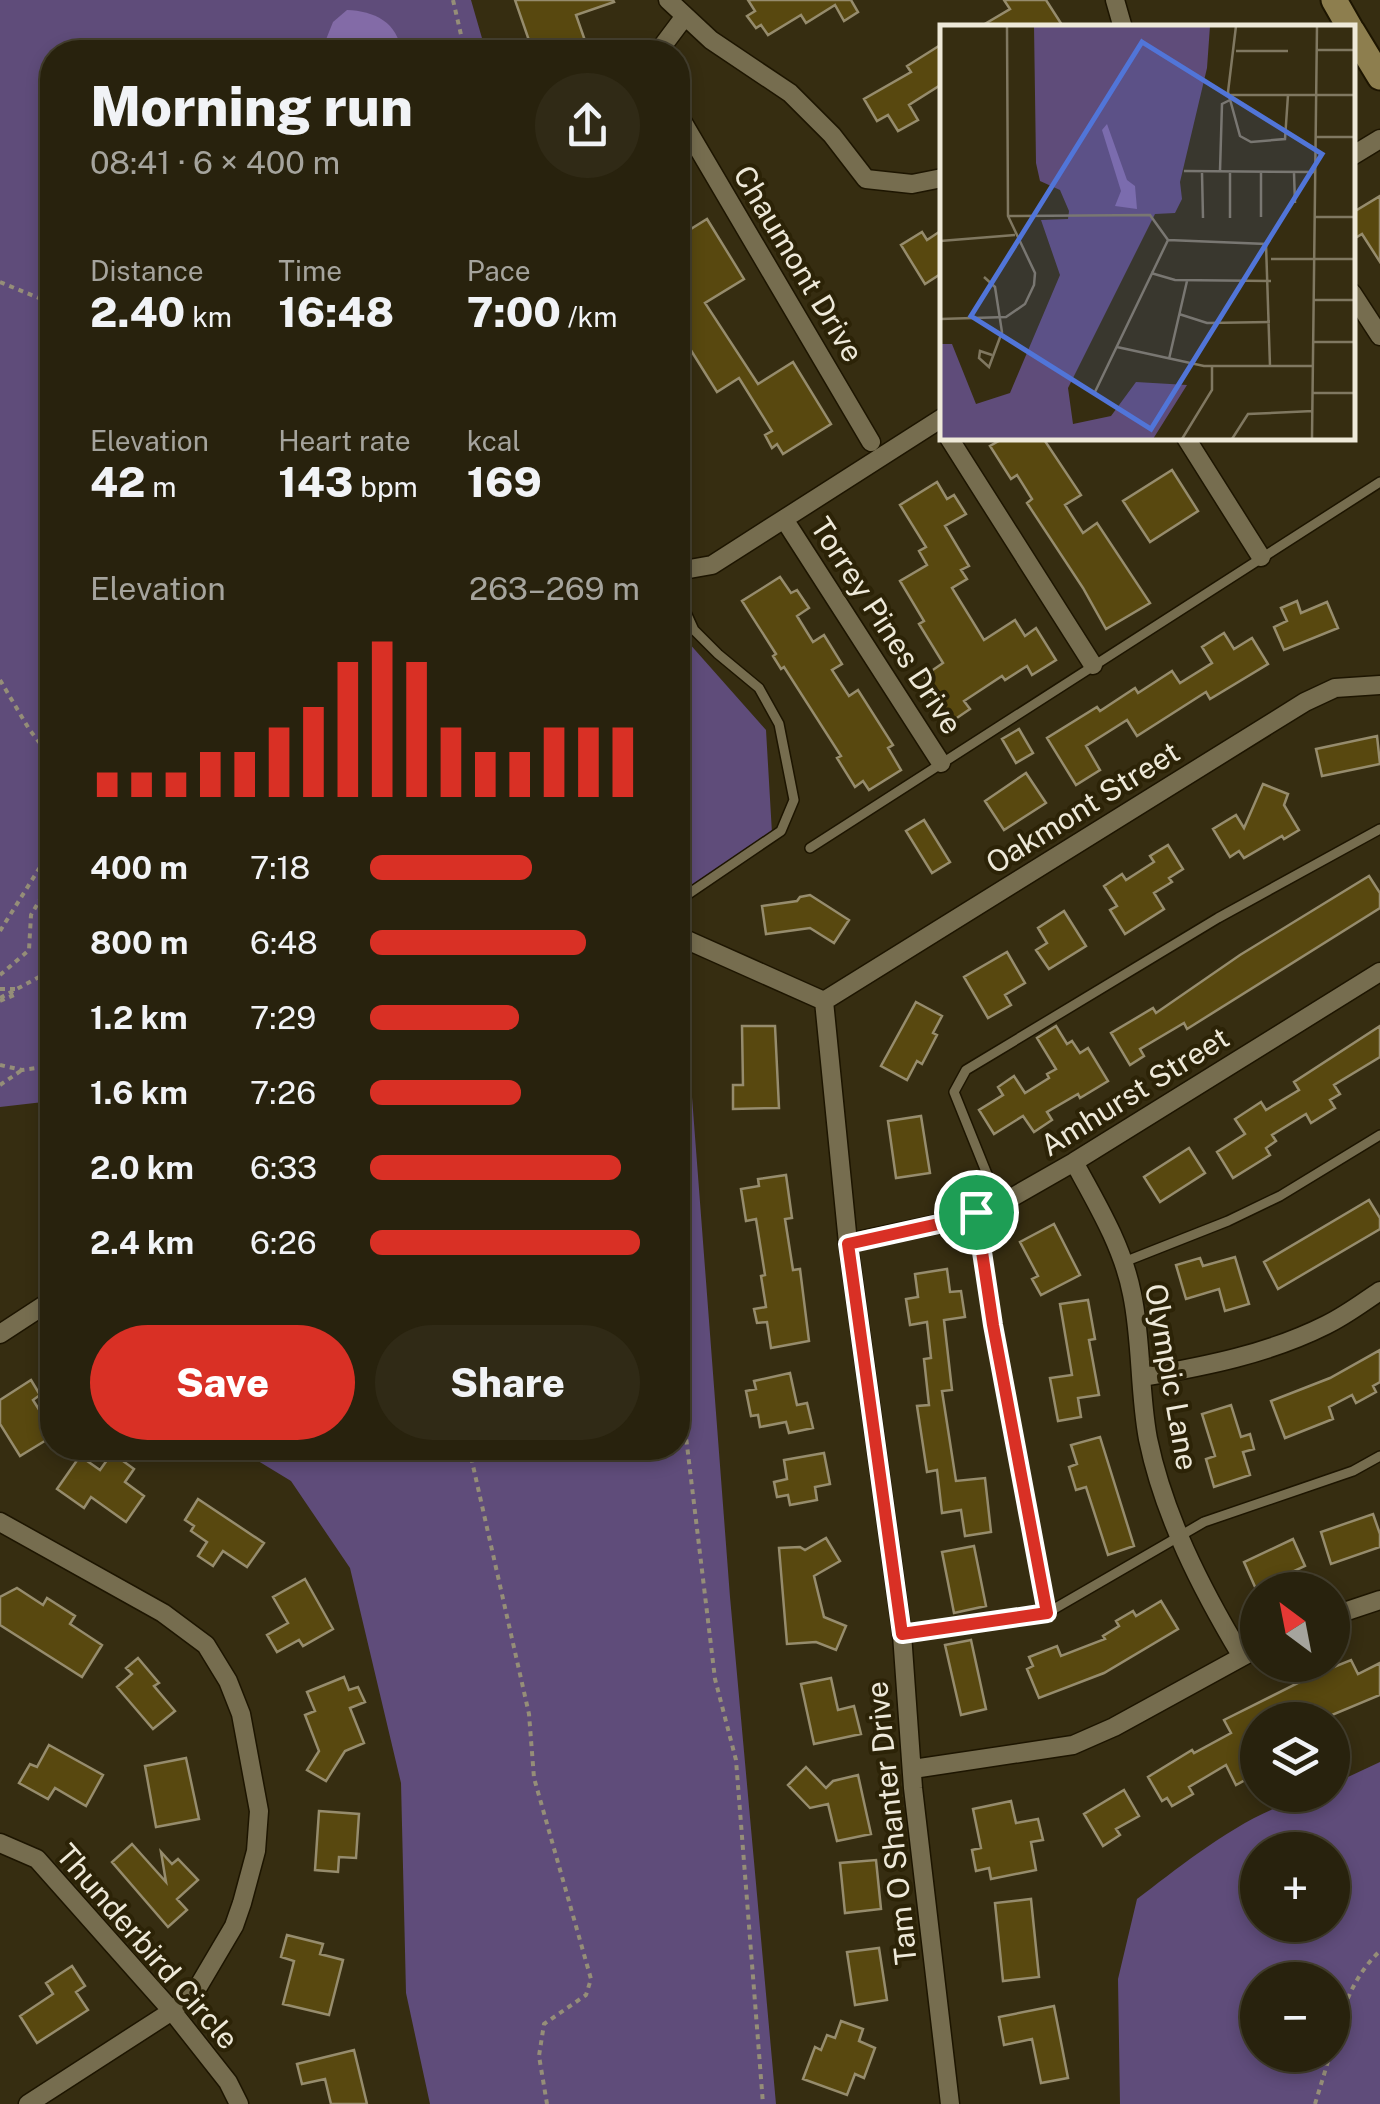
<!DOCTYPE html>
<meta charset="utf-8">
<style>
body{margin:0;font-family:"Public Sans",sans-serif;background:#302a16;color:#f1f3f6;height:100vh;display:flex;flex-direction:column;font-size:38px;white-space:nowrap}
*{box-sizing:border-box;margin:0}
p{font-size:32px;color:#a5a49d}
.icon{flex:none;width:55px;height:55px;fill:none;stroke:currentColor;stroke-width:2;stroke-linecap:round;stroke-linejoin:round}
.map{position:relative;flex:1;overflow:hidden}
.details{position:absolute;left:40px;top:40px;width:650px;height:1420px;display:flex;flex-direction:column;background:#28220d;border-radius:40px;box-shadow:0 5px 15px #0003,0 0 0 2px #443f2e}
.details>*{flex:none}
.needle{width:65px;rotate:328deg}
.tools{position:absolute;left:1240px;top:1572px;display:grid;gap:20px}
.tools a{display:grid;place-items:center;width:110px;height:110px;border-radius:50%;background:#28220d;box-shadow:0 5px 15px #0003,0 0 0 2px #443f2e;font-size:50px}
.pin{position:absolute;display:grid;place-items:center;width:85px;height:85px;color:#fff;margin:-42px;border:5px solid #fff;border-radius:50%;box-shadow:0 2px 10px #0007}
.round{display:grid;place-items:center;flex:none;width:105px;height:105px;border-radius:52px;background:#302a16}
.head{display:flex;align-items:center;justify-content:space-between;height:170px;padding:0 50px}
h1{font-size:55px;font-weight:800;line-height:75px}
.metrics{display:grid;grid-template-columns:repeat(3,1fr);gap:15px;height:170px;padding:10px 50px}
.metrics div{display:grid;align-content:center}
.metrics b{font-size:42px;font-weight:800}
.metrics small{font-size:28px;font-weight:400}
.metrics p{font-size:28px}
.chart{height:280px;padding:20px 50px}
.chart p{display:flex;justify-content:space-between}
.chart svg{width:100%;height:180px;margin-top:10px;stroke:#d93025;stroke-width:6}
.primary-button{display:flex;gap:20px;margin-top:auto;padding:20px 50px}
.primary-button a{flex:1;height:115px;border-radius:60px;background:#d93025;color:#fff;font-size:40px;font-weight:800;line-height:115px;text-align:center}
.primary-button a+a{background:#302a16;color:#f1f3f6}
ul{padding:0 50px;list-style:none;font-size:32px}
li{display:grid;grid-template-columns:160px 120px 1fr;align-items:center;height:75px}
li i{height:25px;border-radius:12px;background:#d93025}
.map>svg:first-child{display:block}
.green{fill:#5f4c7a;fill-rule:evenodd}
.water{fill:#836ba7}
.building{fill:#58480f;stroke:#968c6d;stroke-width:2.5}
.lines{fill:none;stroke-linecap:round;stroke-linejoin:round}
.lane-casing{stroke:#1d1500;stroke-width:12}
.street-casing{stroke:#1d1500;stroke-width:21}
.secondary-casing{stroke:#1d1500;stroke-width:29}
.path{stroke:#958e78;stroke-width:4;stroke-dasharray:5 5;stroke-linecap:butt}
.lane{stroke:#766d4f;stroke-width:9}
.street{stroke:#766d4f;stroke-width:18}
.secondary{stroke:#8d7e4e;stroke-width:25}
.route-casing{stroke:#fff;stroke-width:20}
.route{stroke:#d93025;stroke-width:12}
.labels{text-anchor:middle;stroke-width:8;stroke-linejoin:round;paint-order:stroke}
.street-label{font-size:30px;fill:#eee9d9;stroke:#2c2307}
.inset-road{fill:none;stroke:#807861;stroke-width:2.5}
.view{fill:#5175d8;fill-opacity:0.15;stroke:#5175d8;stroke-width:5}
.inset-edge{fill:none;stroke:#eee9d9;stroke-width:5}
</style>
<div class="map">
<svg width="1380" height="2104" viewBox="0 0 1380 2104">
<rect width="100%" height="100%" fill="#362d11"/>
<path class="green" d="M0 0H471L486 52H52V1101L0 1107Z
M678 536 688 642 766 730 772 833 678 896Z
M678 970 686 1018 730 1597 776 2104H430L406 1993 401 1783 350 1568 291 1481 237 1448H678Z
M1380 1762V2104H1120L1118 1979 1137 1899C1189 1860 1266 1795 1332 1795L1333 1784ZM1258 1850H1332V1925H1258ZM1332 1980V2055H1258V1980Z"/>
<path class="water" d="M347 10C374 11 398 22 401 52H321L333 22Z"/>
<path class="building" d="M515 0H613L614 2 576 15 589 52H533Z
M748 0H851L858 12 844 21 835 5 806 23 801 15 768 35 761 25 756 28 747 16 755 11Z
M1004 0H1046L1064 28H978L1010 9Z
M942 44V84L909 105 918 120 898 131 888 115 877 121 864 99 911 72 907 66Z
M1380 196V262L1362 234 1352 240V213Z
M707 219 744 279 705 303 758 384 793 362 831 424 783 454 777 444 772 448 765 435 772 431 739 378 717 392 682 336 689 331 678 313V237Z
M942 230V273L925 284 901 245 922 232 927 240Z
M1004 438H1043L1081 495 1065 505 1083 533 1097 523 1150 603 1106 629 1083 588 1027 503 1032 499 1017 475 1011 479 990 446Z
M1172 470 1198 511 1150 542 1123 501Z
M937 482 947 499 954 495 966 514 945 526 969 566 961 570 967 579 952 588 984 640 1015 620 1025 636 1036 628 1056 660 1032 675 1027 666 1005 680 1002 676 964 701 970 709 948 724 930 696 935 693 924 676 943 663 919 624 924 621 900 581 927 565 919 551 926 547 900 505Z
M780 577 791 593 797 590 809 608 797 616 813 642 824 635 842 664 832 670 849 696 858 690 893 745 888 748 901 770 869 790 863 781 855 787 837 758 841 756 784 667 781 669 773 656 776 654 742 601Z
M1297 601 1301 613 1327 602 1338 628 1284 650 1274 627 1287 621 1281 608Z
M1224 633 1234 649 1252 638 1268 664 1210 699 1206 692 1137 736 1127 720 1086 746 1100 770 1076 785 1047 738 1097 707 1100 711 1135 688 1138 693 1172 671 1180 683 1212 663 1202 647Z
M1019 729 1033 753 1016 763 1002 739Z
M1377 736 1380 764 1322 776 1316 749Z
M1026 773 1046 803 1004 830 985 801Z
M1263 784 1288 794 1284 805 1299 830 1284 839 1282 836 1244 858 1239 851 1230 857 1213 829 1236 815 1244 828Z
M924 820 950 862 932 873 906 831Z
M1168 845 1183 869 1169 878 1172 882 1154 893 1164 909 1125 934 1110 910 1117 906 1104 886 1122 874 1126 880 1154 862 1150 856Z
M1369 876 1380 893V908L1187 1029 1184 1023 1140 1049 1144 1056 1130 1065 1111 1033 1153 1008 1156 1013 1240 955Z
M810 895 849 920 834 943 810 928 766 934 762 906 797 901 800 897Z
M1064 911 1086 946 1049 969 1036 950 1047 943 1038 928Z
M1007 952 1025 983 1005 995 1011 1005 988 1018 964 977Z
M916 1002 942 1016 933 1033 937 1035 922 1064 917 1061 907 1080 881 1066Z
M742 1026H775L779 1108 733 1109V1085H743Z
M1056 1026 1067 1044 1072 1041 1080 1053 1088 1048 1108 1081 1080 1098 1078 1094 1047 1112 1052 1120 1034 1132 1023 1116 994 1134 979 1110 1003 1095 998 1087 1014 1076 1025 1093 1049 1078 1047 1074 1056 1069 1037 1038Z
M1380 1026V1057L1334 1085 1340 1094 1330 1100 1335 1108 1311 1123 1306 1114 1272 1135 1276 1141 1266 1148 1270 1155 1233 1178 1217 1152 1245 1134 1235 1119 1261 1102 1266 1110 1299 1090 1294 1082Z
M921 1116 930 1173 896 1178 888 1121Z
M1189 1148 1205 1173 1160 1202 1144 1177Z
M786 1175 792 1218 785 1219 793 1270 800 1269 809 1341 771 1348 767 1322 757 1323 754 1309 766 1307 761 1276 765 1275 756 1219 746 1221 741 1189 759 1186 758 1179Z
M1369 1200 1380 1218V1229L1278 1289 1264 1262Z
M1054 1224 1080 1275 1041 1295 1032 1279 1038 1276 1020 1242Z
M1235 1257 1249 1304 1225 1311 1219 1289 1186 1299 1176 1265 1200 1258 1203 1266Z
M947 1269 950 1292 961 1291 965 1317 944 1320 952 1390 942 1391 956 1481 985 1478 991 1532 965 1536 961 1510 942 1513 937 1470 927 1472 917 1406 929 1405 924 1359 931 1358 927 1322 910 1325 906 1299 918 1297 915 1274Z
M1088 1300 1095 1339 1089 1340 1099 1395 1078 1398 1081 1417 1058 1421 1050 1378 1072 1375 1060 1304Z
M1380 1350V1382L1373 1386 1376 1392 1356 1403 1352 1395 1329 1407 1333 1419 1285 1438 1271 1401 1330 1378Z
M790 1373 797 1405 807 1403 813 1428 789 1433 786 1422 760 1427 758 1415 751 1416 746 1391 756 1389 754 1381Z
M31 1380 40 1395 33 1400 50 1427 43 1432 48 1439 20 1456 0 1424V1400Z
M1231 1405 1241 1437 1250 1434 1254 1449 1243 1452 1250 1475 1214 1487 1206 1459 1215 1456 1202 1414Z
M1100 1437 1134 1546 1108 1555 1086 1487 1076 1490 1069 1467 1077 1464 1071 1445Z
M112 1453 134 1469 125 1482 144 1496 126 1522 91 1497 84 1508 57 1489 80 1456 100 1470Z
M824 1453 830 1484 815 1487 817 1500 790 1505 788 1495 777 1497 774 1482 787 1479 784 1460Z
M198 1499 264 1543 247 1567 223 1551 213 1566 198 1556 207 1542 191 1531 194 1526 185 1520Z
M1373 1514 1380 1534V1547L1331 1564 1321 1532Z
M826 1538 840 1561 814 1576 824 1617 846 1626 836 1650 816 1642 787 1644 779 1548 800 1547 805 1550Z
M1293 1539 1305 1566 1256 1589 1244 1562Z
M974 1546 986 1606 954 1613 942 1552Z
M305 1579 333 1629 303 1646 299 1640 277 1652 267 1635 288 1623 273 1597Z
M17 1588 43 1605 47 1598 75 1616 70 1624 102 1645 82 1677 0 1625V1597Z
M1161 1601 1178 1629 1104 1673 1039 1698 1027 1669 1033 1666 1029 1657 1057 1646 1061 1656 1105 1639 1103 1636 1119 1626 1116 1621 1133 1611 1136 1616Z
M971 1640 986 1709 961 1715 945 1645Z
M138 1658 159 1683 154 1686 175 1711 153 1729 117 1687 132 1674 126 1668Z
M1351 1660 1358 1674 1380 1663V1695L1320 1720H1258V1747L1249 1751 1258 1773 1236 1785 1226 1765 1189 1787 1193 1794 1172 1806 1167 1798 1162 1801 1148 1777 1192 1750 1194 1753 1231 1733 1224 1720 1314 1675Z
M344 1677 349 1690 358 1687 365 1702 350 1708 364 1743 345 1751 326 1781 307 1770 319 1751 305 1715 315 1711 307 1692Z
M831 1678 838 1710 854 1706 861 1734 814 1744 801 1684Z
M49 1745 103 1775 86 1806 55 1788 48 1799 19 1783 30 1764 37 1767Z
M186 1758 199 1819 156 1827 145 1766Z
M806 1767 826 1788 833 1781 858 1775 871 1834 837 1841 828 1804 810 1808 788 1785Z
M1124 1790 1139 1816 1116 1829 1120 1835 1103 1846 1084 1814Z
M1011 1801 1016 1823 1038 1819 1043 1840 1031 1842 1036 1870 991 1879 989 1868 976 1871 972 1850 981 1848 973 1809Z
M319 1811 359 1814 356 1858 339 1857 338 1872 315 1870Z
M132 1844 166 1882 161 1852 172 1864 178 1859 198 1880 177 1899 187 1910 168 1927 112 1862Z
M876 1860 881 1909 845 1913 840 1863Z
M1031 1899 1039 1977 1003 1981 995 1903Z
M287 1935 323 1944 320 1954 343 1960 329 2015 283 2004 294 1961 281 1957Z
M879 1948 887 2000 855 2005 847 1952Z
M72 1966 85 1986 76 1992 88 2010 37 2043 20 2016 53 1994 46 1983Z
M1054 2006 1068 2078 1041 2083 1032 2039 1004 2045 999 2017Z
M841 2021 863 2029 859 2041 875 2048 864 2078 855 2074 847 2095 803 2079 815 2047 821 2050 827 2035 835 2038Z
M354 2050 367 2104H331L325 2079 302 2084 297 2064Z"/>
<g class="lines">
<defs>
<path id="lane" d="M678 583 679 597 694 630 718 654 759 688 779 724 794 800 781 831 678 901
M810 848 1380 482
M999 1204 954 1092 966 1070 1218 918 1380 829
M976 1212 993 1325 1047 1613
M1124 1262 1228 1221 1280 1196 1380 1135
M902 1634 1047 1613 1204 1522 1353 1471 1380 1456"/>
<path id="street" d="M668 0 711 40 790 93 832 135 866 179 912 184 942 178
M1115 0 1123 28
M658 52 685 16
M678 114 871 442
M1352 156 1380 139
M1352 293 1380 336
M949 438 1093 665
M1186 438 1261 557
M784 519 941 763
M678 571 712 565 942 418
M678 936 824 1001
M824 1001 848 1243 902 1634 913 1788 950 2104
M824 1001 1305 702 1335 688 1380 685
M1074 1162C1097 1204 1123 1247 1132 1294 1142 1342 1139 1391 1148 1439 1164 1516 1201 1588 1241 1655
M848 1243 952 1221 1004 1202 1074 1162 1380 972
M0 1334 52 1300
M1143 1377C1206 1366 1268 1354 1326 1325 1345 1316 1362 1303 1380 1291
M0 1522 163 1613 206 1645 228 1681 241 1714 259 1811 256 1851 242 1903 234 1926 198 1987 172 2011 28 2104
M1332 1616 1380 1600
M913 1769 1073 1745 1114 1727 1258 1648
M0 1843 37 1859 172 2011 228 2082 239 2104"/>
<path id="secondary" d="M1334 0 1350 28
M1352 31 1380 77"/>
</defs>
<use href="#lane" class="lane-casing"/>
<use href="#street" class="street-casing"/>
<use href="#secondary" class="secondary-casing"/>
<path class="path" d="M453 0 465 52
M0 282 46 301 52 300
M52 574 50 590 52 596
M0 680 29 729 52 759
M0 931 52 848
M0 975 29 950 31 915 52 879
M0 989H17
M0 998 52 970
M0 1001 14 995
M0 1065 22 1070 52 1066
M0 1085 22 1070
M678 1370 715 1679 736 1760 763 2104
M469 1448 529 1714 534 1778 591 1979 586 1995 544 2024 539 2056 547 2104
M1332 2046C1342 2010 1353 1976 1380 1951
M1315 2104 1330 2055"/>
<use href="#lane" class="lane"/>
<use href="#street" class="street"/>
<use href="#secondary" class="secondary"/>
</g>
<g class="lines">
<defs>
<path id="route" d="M976 1212 993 1325 1047 1613 902 1634 848 1244 952 1221Z"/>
</defs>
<use href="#route" class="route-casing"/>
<use href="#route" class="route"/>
</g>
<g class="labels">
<g class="street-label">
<text transform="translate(798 264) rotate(59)" y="10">Chaumont Drive</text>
<text transform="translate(886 626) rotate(57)" y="10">Torrey Pines Drive</text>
<text transform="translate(1083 808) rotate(-32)" y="10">Oakmont Street</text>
<text transform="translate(1135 1092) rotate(-32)" y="10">Amhurst Street</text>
<text transform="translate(1171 1377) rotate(80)" y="10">Olympic Lane</text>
<text transform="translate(892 1823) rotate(-96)" y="10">Tam O Shanter Drive</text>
<text transform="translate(147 1947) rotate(49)" y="10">Thunderbird Circle</text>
</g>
</g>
<g transform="translate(940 25)">
<rect width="415" height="415" fill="#362d11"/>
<path d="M94 1H270L267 43 240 157 242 174 235 188 215 189 128 363 133 399 171 391 196 357 247 360 213 414H0V319H12L36 379 70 368 120 250 101 195 128 194 129 186 120 165 100 156 96 138Z" fill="#5f4c7a"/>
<path d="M167 99 187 155 195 161 197 184 175 181 181 166 162 105Z" fill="#836ba7"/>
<path class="inset-road" d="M296 1 288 67 300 111 311 117 345 114 348 70M377 25H415M296 26H348M289 70H415M376 112H415M244 146 376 147M280 146 282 79 290 75M262 148 263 193M290 148V193M354 148 355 178M68 191 210 190 228 215M321 192V148M375 192H415M228 215 326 219 330 341M0 216 75 210M331 234H415M211 248 235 255 331 256M44 252 55 262 62 307 49 342 39 333 40 326 52 330M374 275H415M239 289 267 298 330 297M0 294 66 292 85 279 94 260 95 248 68 191 67 1M373 317H415M177 322 264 341H373M229 334 247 256M373 368H415M154 369 228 215M242 414 272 365V341M292 414 308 389 373 386M372 414 377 1"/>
<path class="view" d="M202 17 382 129 211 404 31 291Z"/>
<rect width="415" height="415" class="inset-edge"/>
</g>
</svg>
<div class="tools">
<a><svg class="needle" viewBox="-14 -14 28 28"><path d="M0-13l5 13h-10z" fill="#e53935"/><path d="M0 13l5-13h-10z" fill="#a5a49d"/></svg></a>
<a><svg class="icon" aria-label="layers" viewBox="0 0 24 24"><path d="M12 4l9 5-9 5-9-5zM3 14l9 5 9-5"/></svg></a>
<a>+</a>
<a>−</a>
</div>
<div class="pin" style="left:976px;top:1212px;background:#1e9e55"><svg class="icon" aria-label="arrive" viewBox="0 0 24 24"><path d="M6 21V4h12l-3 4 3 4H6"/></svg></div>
<section class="details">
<div class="head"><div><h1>Morning run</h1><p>08:41 · 6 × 400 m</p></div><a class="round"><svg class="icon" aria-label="share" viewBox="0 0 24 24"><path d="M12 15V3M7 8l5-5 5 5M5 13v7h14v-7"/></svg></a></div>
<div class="metrics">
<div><p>Distance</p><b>2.40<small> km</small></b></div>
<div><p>Time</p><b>16:48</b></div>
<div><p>Pace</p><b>7:00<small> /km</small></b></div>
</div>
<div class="metrics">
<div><p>Elevation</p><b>42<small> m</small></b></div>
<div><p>Heart rate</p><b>143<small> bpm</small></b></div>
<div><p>kcal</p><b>169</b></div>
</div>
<div class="chart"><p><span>Elevation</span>263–269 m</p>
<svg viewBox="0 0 160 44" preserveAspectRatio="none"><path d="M5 44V38M15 44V38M25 44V38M35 44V33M45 44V33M55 44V27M65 44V22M75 44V11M85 44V6M95 44V11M105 44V27M115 44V33M125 44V33M135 44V27M145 44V27M155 44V27"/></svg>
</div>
<ul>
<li><b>400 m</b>7:18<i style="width:60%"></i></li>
<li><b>800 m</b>6:48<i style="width:80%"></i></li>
<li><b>1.2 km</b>7:29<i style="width:55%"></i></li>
<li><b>1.6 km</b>7:26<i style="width:56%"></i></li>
<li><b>2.0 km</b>6:33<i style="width:93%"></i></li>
<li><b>2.4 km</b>6:26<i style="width:100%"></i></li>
</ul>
<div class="primary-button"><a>Save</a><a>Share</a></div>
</section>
</div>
